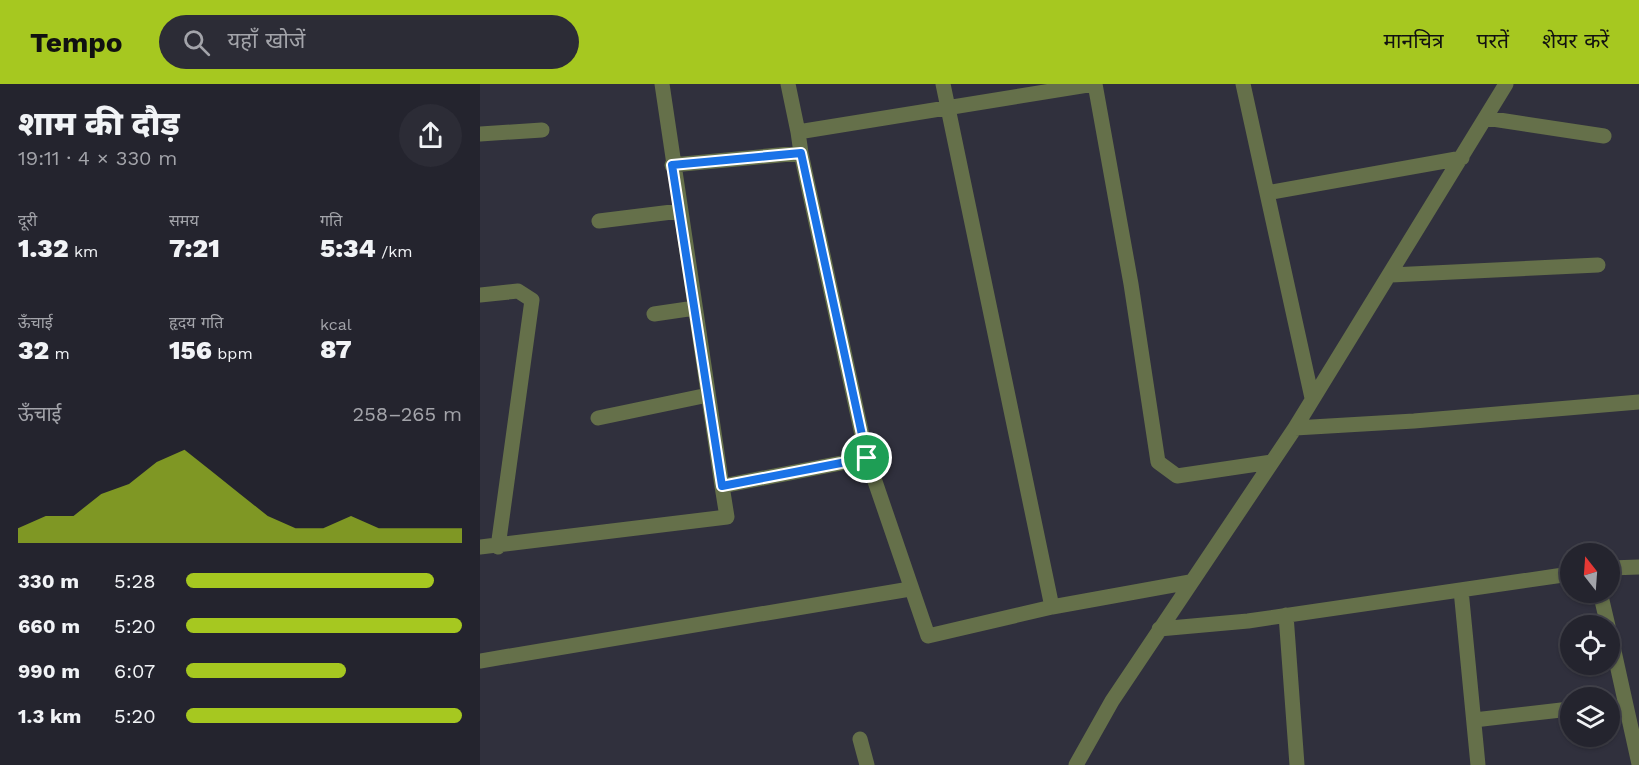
<!DOCTYPE html>
<html lang="hi">
<meta charset="utf-8">
<style>
body{margin:0;font-family:"Work Sans","Noto Sans Devanagari",sans-serif;background:#2c2c36;color:#f1f3f6;height:100vh;display:flex;flex-direction:column;font-size:22px;white-space:nowrap}
*{box-sizing:border-box;margin:0}
p{font-size:20px;color:#a3a4aa}
.icon{flex:none;width:33px;height:33px;fill:none;stroke:currentColor;stroke-width:2;stroke-linecap:round;stroke-linejoin:round}
.map{position:relative;flex:1;overflow:hidden}
.drawer{display:flex;flex-direction:column;background:#24242e;width:480px}
.drawer>*{flex:none}
.needle{width:39px;rotate:343deg}
.fabs{position:absolute;left:1080px;top:459px;display:grid;gap:12px}
.fabs a{display:grid;place-items:center;width:60px;height:60px;border-radius:50%;background:#24242e;box-shadow:0 2px 4px #0004,0 0 0 2px #41414a;font-size:30px}
.pin{position:absolute;display:grid;place-items:center;width:51px;height:51px;color:#fff;margin:-26px;border:3px solid #fff;border-radius:50%;box-shadow:0 2px 6px #0007}
.round{display:grid;place-items:center;flex:none;width:63px;height:63px;border-radius:32px;background:#2c2c36}
.head{display:flex;align-items:center;justify-content:space-between;height:102px;padding:0 18px}
h1{font-size:33px;font-weight:800;line-height:45px}
.metrics{display:grid;grid-template-columns:repeat(3,1fr);gap:9px;height:102px;padding:6px 18px}
.metrics div{display:grid;align-content:center}
.metrics b{font-size:26px;font-weight:800}
.metrics small{font-size:16px;font-weight:400}
.metrics p{font-size:16px}
.chart{height:168px;padding:12px 18px}
.chart p{display:flex;justify-content:space-between}
.chart svg{width:100%;height:108px;margin-top:6px;fill:#a6c820;opacity:.7}
ul{padding:0 18px;list-style:none;font-size:20px}
li{display:grid;grid-template-columns:96px 72px 1fr;align-items:center;height:45px}
li i{height:15px;border-radius:8px;background:#a6c820}
header{display:flex;align-items:center;gap:36px;box-sizing:border-box;height:84px;padding:0 30px;background:#a6c820;color:#111}
header strong{font-size:28px}
nav{display:flex;gap:33px;margin-inline-start:auto;font-size:21px}
.search{width:420px;height:54px;background:#2c2c36;display:flex;align-items:center;gap:15px;box-sizing:border-box;padding:0 21px;border-radius:33px;color:#a3a4aa;font-size:22px}
main{display:flex;flex:1;min-height:0}
.map>svg:first-child{display:block}
.lines{fill:none;stroke-linecap:round;stroke-linejoin:round}
.minor{stroke:#65704a;stroke-width:15}
.route-casing{stroke:#fff;stroke-width:12}
.route{stroke:#1a73e8;stroke-width:8}
</style>
<header>
<strong>Tempo</strong>
<div class="search"><svg class="icon" aria-label="search" viewBox="0 0 24 24"><circle cx="10" cy="10" r="6"/><path d="M15 15l6 6"/></svg>यहाँ खोजें</div>
<nav><a>मानचित्र</a><a>परतें</a><a>शेयर करें</a></nav>
</header>
<main>
<section class="drawer">
<div class="head"><div><h1>शाम की दौड़</h1><p>19:11 · 4 × 330 m</p></div><a class="round"><svg class="icon" aria-label="share" viewBox="0 0 24 24"><path d="M12 15V3M7 8l5-5 5 5M5 13v7h14v-7"/></svg></a></div>
<div class="metrics">
<div><p>दूरी</p><b>1.32<small> km</small></b></div>
<div><p>समय</p><b>7:21</b></div>
<div><p>गति</p><b>5:34<small> /km</small></b></div>
</div>
<div class="metrics">
<div><p>ऊँचाई</p><b>32<small> m</small></b></div>
<div><p>हृदय गति</p><b>156<small> bpm</small></b></div>
<div><p>kcal</p><b>87</b></div>
</div>
<div class="chart"><p><span>ऊँचाई</span>258–265 m</p>
<svg viewBox="0 0 160 44" preserveAspectRatio="none"><path d="M0 44V38L10 33L20 33L30 24L40 20L50 11L60 6L70 15L80 24L90 33L100 38L110 38L120 33L130 38L140 38L150 38L160 38V44z"/></svg>
</div>
<ul>
<li><b>330 m</b>5:28<i style="width:90%"></i></li>
<li><b>660 m</b>5:20<i style="width:100%"></i></li>
<li><b>990 m</b>6:07<i style="width:58%"></i></li>
<li><b>1.3 km</b>5:20<i style="width:100%"></i></li>
</ul>
</section>
<div class="map">
<svg width="1159" height="681" viewBox="0 0 1159 681">
<rect width="100%" height="100%" fill="#30303d"/>
<g class="lines">
<path class="minor" d="M182 0 242 402
M308 0 318 48
M463 0 572 523
M614 0 318 48 321 69 387 374 448 552 572 523 710 498
M615 0 651 200 678 378 697 392 792 378
M763 0 832 314
M1006 34 1124 52
M0 50 62 46
M192 81 321 69
M787 109 982 74
M119 137 200 127
M911 191 1118 181
M0 211 38 207 52 216 18 463
M174 230 215 224
M118 334 228 311
M815 344 934 337 1159 318
M0 463 247 433 242 402 387 374
M1130 484 1159 483
M981 506 998 681
M1120 508 1128 542
M806 531 817 681
M679 545 768 537 1090 490
M1130 549 1159 680
M0 577 430 505
M994 636 1090 625
M380 655 387 681
M596 681 632 617 815 344 1026 0"/>
</g>
<g class="lines">
<defs>
<path id="route" d="M321 69 387 374 242 402 192 81Z"/>
</defs>
<use href="#route" class="route-casing"/>
<use href="#route" class="route"/>
</g>
</svg>
<div class="fabs">
<a><svg class="needle" viewBox="-14 -14 28 28"><path d="M0-13l5 13h-10z" fill="#e53935"/><path d="M0 13l5-13h-10z" fill="#a3a4aa"/></svg></a>
<a><svg class="icon" aria-label="locate" viewBox="0 0 24 24"><circle cx="12" cy="12" r="6"/><path d="M12 2v4M12 18v4M2 12h4M18 12h4"/></svg></a>
<a><svg class="icon" aria-label="layers" viewBox="0 0 24 24"><path d="M12 4l9 5-9 5-9-5zM3 14l9 5 9-5"/></svg></a>
</div>
<div class="pin" style="left:387px;top:374px;background:#1e9e55"><svg class="icon" aria-label="arrive" viewBox="0 0 24 24"><path d="M6 21V4h12l-3 4 3 4H6"/></svg></div>
</div>
</main>
